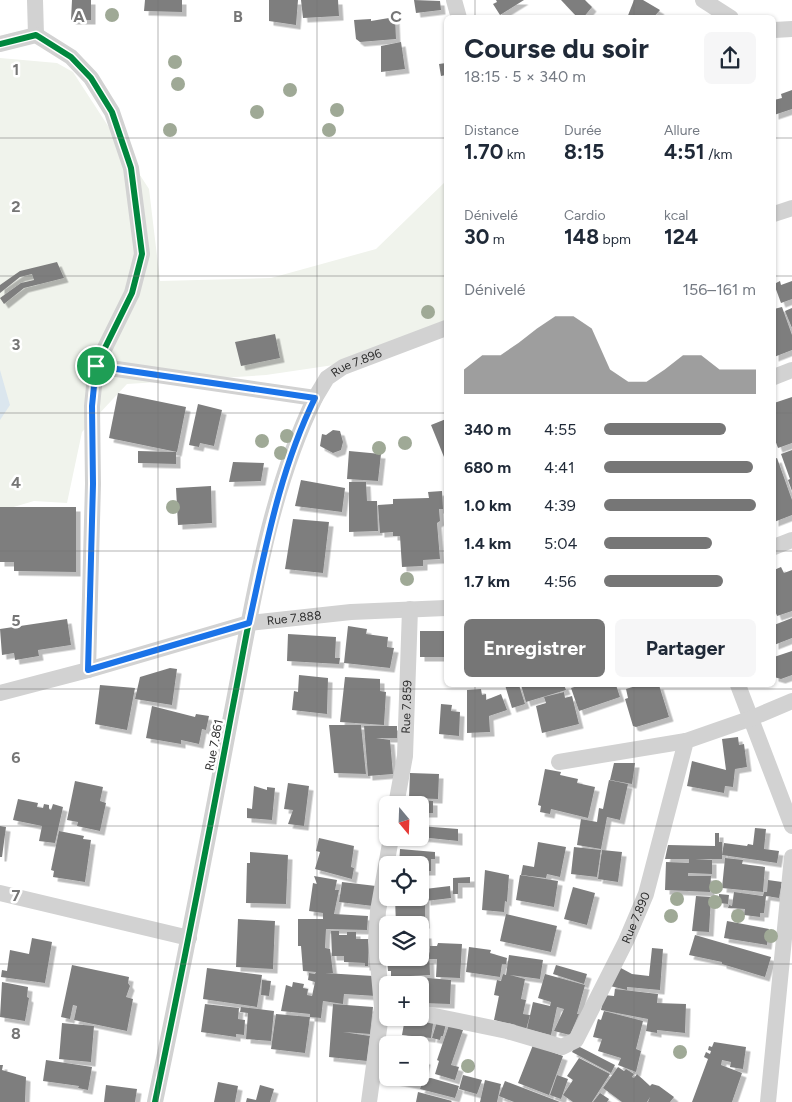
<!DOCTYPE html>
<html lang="fr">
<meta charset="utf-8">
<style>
body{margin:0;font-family:Figtree,sans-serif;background:#f6f6f7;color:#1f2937;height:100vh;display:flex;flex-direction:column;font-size:19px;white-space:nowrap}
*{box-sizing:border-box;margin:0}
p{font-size:16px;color:#747a83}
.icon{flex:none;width:28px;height:28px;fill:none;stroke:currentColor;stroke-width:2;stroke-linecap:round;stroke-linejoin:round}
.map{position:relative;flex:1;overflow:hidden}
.panel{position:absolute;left:444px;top:15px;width:332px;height:672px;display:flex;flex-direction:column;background:#fff;border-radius:8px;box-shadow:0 1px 4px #0004}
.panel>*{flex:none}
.needle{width:32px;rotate:161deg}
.tools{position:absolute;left:379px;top:796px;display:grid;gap:10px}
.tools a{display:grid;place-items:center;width:50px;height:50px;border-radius:8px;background:#fff;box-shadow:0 1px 4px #0004;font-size:25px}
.pin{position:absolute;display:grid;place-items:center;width:42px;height:42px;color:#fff;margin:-21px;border:2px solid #fff;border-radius:50%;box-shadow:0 1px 5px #0007}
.round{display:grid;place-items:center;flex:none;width:52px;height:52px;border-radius:8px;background:#f6f6f7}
.overview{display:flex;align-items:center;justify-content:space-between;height:85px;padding:0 20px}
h1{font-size:28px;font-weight:700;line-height:38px}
.figures{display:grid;grid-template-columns:repeat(3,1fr);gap:8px;height:85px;padding:5px 20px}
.figures div{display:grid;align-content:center}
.figures b{font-size:21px;font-weight:700}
.figures small{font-size:14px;font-weight:400}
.figures p{font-size:14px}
.chart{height:140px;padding:10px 20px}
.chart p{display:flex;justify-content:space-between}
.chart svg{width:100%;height:90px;margin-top:5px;fill:#767676;opacity:.7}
.primary-button{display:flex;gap:10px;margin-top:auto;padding:10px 20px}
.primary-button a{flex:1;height:58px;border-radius:8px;background:#767676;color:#fff;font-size:20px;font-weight:700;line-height:58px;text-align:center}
.primary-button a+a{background:#f6f6f7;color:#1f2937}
ul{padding:0 20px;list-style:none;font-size:16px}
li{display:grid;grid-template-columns:80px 60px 1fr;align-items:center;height:38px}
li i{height:12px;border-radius:6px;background:#767676}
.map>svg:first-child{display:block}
.green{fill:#f0f3ec}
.water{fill:#dbe6ee}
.building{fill:#7e7e7e;filter:url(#shadow)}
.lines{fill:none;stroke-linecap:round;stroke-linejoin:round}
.minor{stroke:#d2d2d2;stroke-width:16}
.cycleway-casing{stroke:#fff;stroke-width:9}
.cycleway{stroke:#00873e;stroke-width:6}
.tree{fill:#9fa996}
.route-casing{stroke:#fff;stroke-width:10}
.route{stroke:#1a73e8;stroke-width:6}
.grid{fill:none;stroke:#767676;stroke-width:1;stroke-opacity:0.55}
.labels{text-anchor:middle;stroke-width:5;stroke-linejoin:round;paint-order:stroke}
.street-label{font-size:12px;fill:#2d2d2d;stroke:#fff}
.grid-label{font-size:16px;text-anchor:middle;font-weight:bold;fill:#767676;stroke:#fff;stroke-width:5;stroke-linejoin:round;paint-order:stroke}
</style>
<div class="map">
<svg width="792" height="1102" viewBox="0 0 792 1102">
<defs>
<filter id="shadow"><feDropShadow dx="4.5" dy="4.5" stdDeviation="0" flood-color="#0004"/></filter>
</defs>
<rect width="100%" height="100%" fill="#fff"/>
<path class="green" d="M0 58 57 63 73 72 149 189 160 281 271 278 376 249 446 181V321L354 362 266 375 127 384 82 432 67 503 34 501 0 511Z"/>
<path class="water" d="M0 370 10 405 0 420Z"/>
<path class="building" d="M72 0H91V20H71Z
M145 0H182V12L144 11Z
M269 0H298L296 25 269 21Z
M301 0H338L339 16 303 18Z
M414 0 440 1 441 10 416 13Z
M496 0H524L500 15 493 4 497 2Z
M561 0H585L592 7 583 18H578Z
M634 0H643L660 10 653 18H627Z
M395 17 396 39 360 42 356 39 354 20 371 19V21Z
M401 42 405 69 381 72V46Z
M446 63V75L441 76 439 64Z
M792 90V109L774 115V100L782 98 781 94Z
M57 262 64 278 24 288 4 304 0 298 21 283 34 280 32 274 20 277 0 293V285L20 271Z
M780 281 781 285 792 281V299L781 303 774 284Z
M782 307 792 335V350L774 357V309Z
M792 308V328L785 311Z
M275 334 280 358 241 366 235 342Z
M118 393 186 407 177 452 109 438Z
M792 397V443L778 448 774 437V403Z
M198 404 222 410 214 446 200 443 199 447 189 445Z
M446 419V456L444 457 431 425Z
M333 430 340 431 343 442 341 450 333 453 320 446 322 434 326 435Z
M792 450V491L788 480 790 479 781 454Z
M138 451 176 452V464L138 463Z
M349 451 381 454 378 481 347 479Z
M777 458 792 500V515L774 522V459Z
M233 462 264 463 261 481 229 482Z
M301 480 345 488 342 512 295 506Z
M349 482H366L367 501H377L378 531 349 532Z
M211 486 212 523 178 525 176 488Z
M442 491 443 509H439L440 521 437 523 440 559 423 560V566L402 567 400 536H393V532L380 533 378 505 393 504V499L429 498 428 492Z
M0 507H76V572L14 571V562H0Z
M293 519 329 522 323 573 285 569Z
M781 567 784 573 792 570V611L777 616 774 608V570Z
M792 618V638L774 645V625Z
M67 619 71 645 38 650 39 656 15 660 14 653 2 655 0 629Z
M348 626 367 629 366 634 388 637 387 647 394 648 390 668 344 663Z
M420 631H446V657H420Z
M288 634 336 637 335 658H340L339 664 287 661Z
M792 651V675L781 679 774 677V657Z
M170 668 177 669 172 705 135 699 140 677Z
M299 675 328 678 327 714 292 710 294 691 298 692Z
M345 677 380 679V691L386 692 384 725 340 722Z
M100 685 135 688 127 730 95 724Z
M505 685H519L525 704 512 708Z
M521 685H564L566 690 526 702Z
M581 685H616L620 697 579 711 571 688Z
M639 685H659L669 717 636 727 633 726 625 699 628 698 626 689Z
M481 689 482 695 486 694V700L501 694 507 710 489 716 490 732 467 733V690Z
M564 692 565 698 572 696 579 724 542 733 536 706 546 703 544 697Z
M441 704 452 705 451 711 460 712 459 736 439 734Z
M152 706 195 717 196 714 209 716 206 730 202 729 199 744 181 740V744L146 738Z
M329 725H361L366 774 334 773Z
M364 726H397V738H376L390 740 393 774 368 776Z
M738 737 739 745 744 744 747 767 735 769 733 787 725 786 724 793 687 786 692 761 726 770 722 739Z
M614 763H635L632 784 610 780Z
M545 769 561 772 560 775 578 779 577 783 595 787 588 818 551 809 550 814 540 812 541 806 538 805Z
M410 773 439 774 438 799 409 798Z
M609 780 628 784 620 820 607 817 601 849 577 845 581 819 597 822 599 808 603 809Z
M75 781 103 787 100 801 106 803 100 831 77 826 78 822 67 820Z
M288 783 309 786 304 826 288 824 293 810 284 809Z
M254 786 267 790V787L275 788 272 820 247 818V808L252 809Z
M18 799 38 803 37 807 43 808 44 804 49 805V809L51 810 53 804 63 807 55 843 39 841 42 826 13 820Z
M410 799 433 801V813H420V805H407Z
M0 826 6 827 2 857H0Z
M420 826 458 829V841L420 837Z
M755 828 766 829 764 849 779 851 777 863 722 855 724 843 747 846 748 844 753 845Z
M59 831 84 836 83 839 91 840 85 882 53 877 54 871 51 870Z
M715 833H719V842H722V859H695L712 860V874L688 873V876H711L710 892 665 890 666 862 689 863V859H665L668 845 715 846Z
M319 838 354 846 351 867 354 868 352 879 315 869 320 852 316 851Z
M538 842 566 847 560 877 547 874 546 878 521 875 523 865 534 867Z
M574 847 601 850 597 877 571 874Z
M400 849 435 852V859H431V871H420V865H399Z
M602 850 622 852 618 882 598 879Z
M250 852 288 855 286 904 246 903 247 863H250Z
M725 858 743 860 742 864 765 867 763 892 722 888Z
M485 870 509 875 507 902 505 901 504 912 482 910Z
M520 875 558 881 554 907 516 900Z
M314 876 337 880 335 890H339L334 914 368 916 367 930 326 929 325 948 330 949 333 973H325L373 976 376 996 344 994 343 1004 323 1001 321 1018 310 1017V1014L281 1011 286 985 292 987 293 982 304 984 303 988 308 989 307 995 312 996 315 982 308 980 309 973 315 974 316 972 303 971 301 946H298V919H323V913L309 911 313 883 317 884Z
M470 877V883H458V894H453V878Z
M768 880 782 882 779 898 766 896 764 913H760V917L744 915 745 909 728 908 729 905 732 906 734 892 763 896 764 892H767Z
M342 882 376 886 373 906 339 902Z
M450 886 451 898 426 901 425 889Z
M573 887 595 893 587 925 564 919Z
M719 894 729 895 728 904 719 903Z
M420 896H425V924L396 925 395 898Z
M696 896 711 897 709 932 692 931Z
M506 914 557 926 551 952 500 941Z
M238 919 275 921 273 969 236 967Z
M727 921 769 929 767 945 724 938Z
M331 931H339V935H347V932H356V939H369L368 966H365V963L344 962V956H332Z
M420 934H427L428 946 420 947Z
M695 935 771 957 765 977 722 964V962L689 955Z
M32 938 52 942 45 983 1 977 2 970 7 971 10 950 29 954Z
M438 943 462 944 460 978 436 977 437 959H429L430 946H437Z
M469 947 491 950 490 953 507 958 506 964H502L500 977 466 972Z
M420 948H429L430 975 391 977V971H388L387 958H420Z
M652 948 663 949 660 990 627 987V990L610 986 619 967 632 974 649 976Z
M509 955 543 960 540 979 510 975 525 979 521 999 526 1000 523 1014 530 1015 526 1030 515 1028 516 1025 494 1020 499 996 494 995 497 980 501 981 503 974 506 975Z
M72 965 129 977 128 983 130 986 126 997 133 999 127 1031 74 1020 77 1006 73 1005 70 1019 61 1017Z
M556 965 587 974 584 984 553 974Z
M207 968 262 975 257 1007 203 999Z
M545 974 585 985 577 1014H579L570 1035 554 1031 564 1009 557 1007 551 1035 527 1029 533 1002 550 1006 551 1002 538 998Z
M416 977 451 980 450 1004 420 1003V985H415Z
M262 980 271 981 269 996 261 995Z
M2 982 28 987 27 997 29 998 25 1021 0 1017Z
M615 989 658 994 657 1003 686 1004 685 1033 657 1030V1033L646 1031 648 1019 601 1010 604 995 614 996Z
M205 1004 239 1008 238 1019 245 1020 244 1035 236 1034V1037L201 1032Z
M333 1004 373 1007 370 1034 343 1032 370 1036 367 1061 329 1057Z
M241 1007 274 1011 271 1041 246 1039 248 1013 240 1012Z
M604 1011 643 1021 636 1049 641 1051 636 1072 618 1065 621 1058 598 1051 602 1039 593 1037 598 1019 601 1020Z
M276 1014 310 1017 305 1053 271 1049Z
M434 1017 431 1038 402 1035 405 1018Z
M438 1018 447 1020 443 1036H441L440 1040 432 1038Z
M62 1023 94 1026 91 1062 59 1059Z
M449 1025 463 1030 451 1065 459 1067 455 1080 435 1074 439 1061 437 1060Z
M714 1042 746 1047 743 1069 730 1067 731 1062 722 1060 721 1065 742 1073 732 1102H692L708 1059 704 1057 706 1052 710 1054 711 1051 708 1050 709 1046 712 1047Z
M533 1045 563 1056 549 1095 518 1083Z
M576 1045 615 1065 611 1073 572 1052Z
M579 1058 610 1074 592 1102H573L563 1095 573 1080 567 1076Z
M420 1059 426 1060 422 1079 431 1078 459 1086 455 1098 420 1089 421 1086 395 1081 396 1078H420Z
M46 1060 92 1067 88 1090 78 1088 79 1086 43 1081Z
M0 1065H3L2 1070 26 1077 25 1102H0Z
M618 1067 624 1071 626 1069 634 1074 632 1077 634 1078 637 1074 650 1086 652 1084 659 1086 674 1097 670 1102H648L650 1097 647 1102H622L603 1088Z
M463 1075 482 1080 477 1094 459 1089Z
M557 1075 568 1079 561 1099 550 1095Z
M485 1080 501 1084 497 1102H480Z
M505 1081 560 1102H514L499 1096Z
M218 1082 238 1086 235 1102H214Z
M106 1085 137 1089 135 1102H104Z
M260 1085 274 1089 270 1102H246L247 1098 256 1100Z
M418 1092 452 1101 451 1102H416Z
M600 1093 609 1099 607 1102H593Z"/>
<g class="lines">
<g class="minor">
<path d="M35 0 36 35"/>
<path d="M454 0 459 18"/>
<path d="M703 0 731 18"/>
<path d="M774 30 792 29"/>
<path d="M0 44 36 35 71 57 91 78 112 112 131 168 142 254 132 293 96 366 92 406 93 484 88 670"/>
<path d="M774 214 792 208"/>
<path id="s1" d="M96 366 315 398 327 378 343 367 446 328"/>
<path d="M774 377 792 370"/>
<path d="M774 547 792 540"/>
<path d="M738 685 792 826"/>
<path id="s2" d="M0 693 88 670 249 623 351 612 446 608"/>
<path d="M559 762 686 741"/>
<path id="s3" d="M396 805 405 756 410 609"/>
<path d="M0 893 189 938"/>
<path id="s4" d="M420 1013 507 1031 562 1047 576 1040 626 941 646 894 686 741 752 718 792 701"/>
<path d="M155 1102C182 973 207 845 231 716 252 609 267 497 315 398"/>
<path d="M369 1102 382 1007 376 941 378 911 391 838"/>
<path d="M768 1102 792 857"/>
</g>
<defs>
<path id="cycleway" d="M0 44 36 35 71 57 91 78 112 112 131 168 142 254 132 293 96 366 92 406 93 484 88 670
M155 1102C182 973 207 845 231 716 252 609 267 497 315 398"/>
</defs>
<use href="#cycleway" class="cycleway-casing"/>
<use href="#cycleway" class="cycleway"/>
</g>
<g class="tree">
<circle cx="112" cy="15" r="7"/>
<circle cx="175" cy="62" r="7"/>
<circle cx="178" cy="84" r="7"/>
<circle cx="290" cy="90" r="7"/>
<circle cx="337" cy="110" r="7"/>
<circle cx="257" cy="112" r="7"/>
<circle cx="170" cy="130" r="7"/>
<circle cx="329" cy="130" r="7"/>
<circle cx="428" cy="312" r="7"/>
<circle cx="287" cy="436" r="7"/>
<circle cx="262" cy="441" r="7"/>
<circle cx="405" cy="443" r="7"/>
<circle cx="379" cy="448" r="7"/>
<circle cx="281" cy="453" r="7"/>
<circle cx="173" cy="507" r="7"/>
<circle cx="407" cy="579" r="7"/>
<circle cx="716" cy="887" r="7"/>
<circle cx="677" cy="899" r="7"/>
<circle cx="715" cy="902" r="7"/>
<circle cx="671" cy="916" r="7"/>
<circle cx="738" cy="916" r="7"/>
<circle cx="771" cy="936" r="7"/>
<circle cx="680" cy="1052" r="7"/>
<circle cx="468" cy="1066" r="7"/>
</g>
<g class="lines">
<defs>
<path id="route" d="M96 366 315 398C280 469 266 546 249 623L88 670 93 484 92 406Z"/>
</defs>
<use href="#route" class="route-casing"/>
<use href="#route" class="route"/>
</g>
<path class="grid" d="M158 0V1102M317 0V1102M475 0V18M634 0V18M0 138H446M774 138H792M0 276H446M774 276H792M0 413H446M774 413H792M0 551H446M774 551H792M475 685V1102M634 685V1102M0 689H792M0 826H388M420 826H792M0 964H792"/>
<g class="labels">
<g class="street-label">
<text dy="4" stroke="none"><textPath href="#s1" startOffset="278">Rue 7.896</textPath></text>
<text dy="4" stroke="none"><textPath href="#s2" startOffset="304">Rue 7.888</textPath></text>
<text dy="4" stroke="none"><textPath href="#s3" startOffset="99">Rue 7.859</textPath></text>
<text transform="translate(214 745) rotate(-79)" y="4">Rue 7.861</text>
<text dy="4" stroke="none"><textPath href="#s4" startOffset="298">Rue 7.890</textPath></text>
</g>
</g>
<g class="grid-label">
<text x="79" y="22">A</text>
<text x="238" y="22">B</text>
<text x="396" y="22">C</text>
<text x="16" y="75">1</text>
<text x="16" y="212">2</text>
<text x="16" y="350">3</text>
<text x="16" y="488">4</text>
<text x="16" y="626">5</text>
<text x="16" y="763">6</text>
<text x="16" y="901">7</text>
<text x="16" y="1039">8</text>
</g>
</svg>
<div class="tools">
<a><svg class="needle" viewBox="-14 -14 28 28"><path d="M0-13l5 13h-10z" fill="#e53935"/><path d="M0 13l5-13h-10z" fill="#747a83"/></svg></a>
<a><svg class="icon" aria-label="locate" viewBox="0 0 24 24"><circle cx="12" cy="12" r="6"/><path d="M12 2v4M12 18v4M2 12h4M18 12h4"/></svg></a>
<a><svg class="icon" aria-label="layers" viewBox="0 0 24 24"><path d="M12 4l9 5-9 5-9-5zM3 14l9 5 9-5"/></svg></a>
<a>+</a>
<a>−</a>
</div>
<div class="pin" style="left:96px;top:366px;background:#1e9e55"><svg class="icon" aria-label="arrive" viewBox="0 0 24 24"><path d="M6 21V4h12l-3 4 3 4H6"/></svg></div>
<section class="panel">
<div class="overview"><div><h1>Course du soir</h1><p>18:15 · 5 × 340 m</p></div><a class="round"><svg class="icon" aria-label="share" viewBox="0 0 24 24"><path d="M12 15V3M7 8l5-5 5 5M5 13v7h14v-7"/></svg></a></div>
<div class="figures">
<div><p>Distance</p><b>1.70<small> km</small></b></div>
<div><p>Durée</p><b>8:15</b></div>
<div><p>Allure</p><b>4:51<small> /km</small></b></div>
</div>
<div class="figures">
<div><p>Dénivelé</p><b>30<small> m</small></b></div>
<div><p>Cardio</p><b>148<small> bpm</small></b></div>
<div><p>kcal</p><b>124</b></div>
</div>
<div class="chart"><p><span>Dénivelé</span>156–161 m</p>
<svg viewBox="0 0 160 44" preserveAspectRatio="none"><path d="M0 44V32L10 25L20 25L30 19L40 12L50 6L60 6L70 12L80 32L90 38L100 38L110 32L120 25L130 25L140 32L150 32L160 32V44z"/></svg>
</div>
<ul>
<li><b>340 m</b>4:55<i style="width:80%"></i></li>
<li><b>680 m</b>4:41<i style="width:98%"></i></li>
<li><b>1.0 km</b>4:39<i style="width:100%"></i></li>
<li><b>1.4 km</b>5:04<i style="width:71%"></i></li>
<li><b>1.7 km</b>4:56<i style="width:78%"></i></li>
</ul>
<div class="primary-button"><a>Enregistrer</a><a>Partager</a></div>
</section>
</div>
